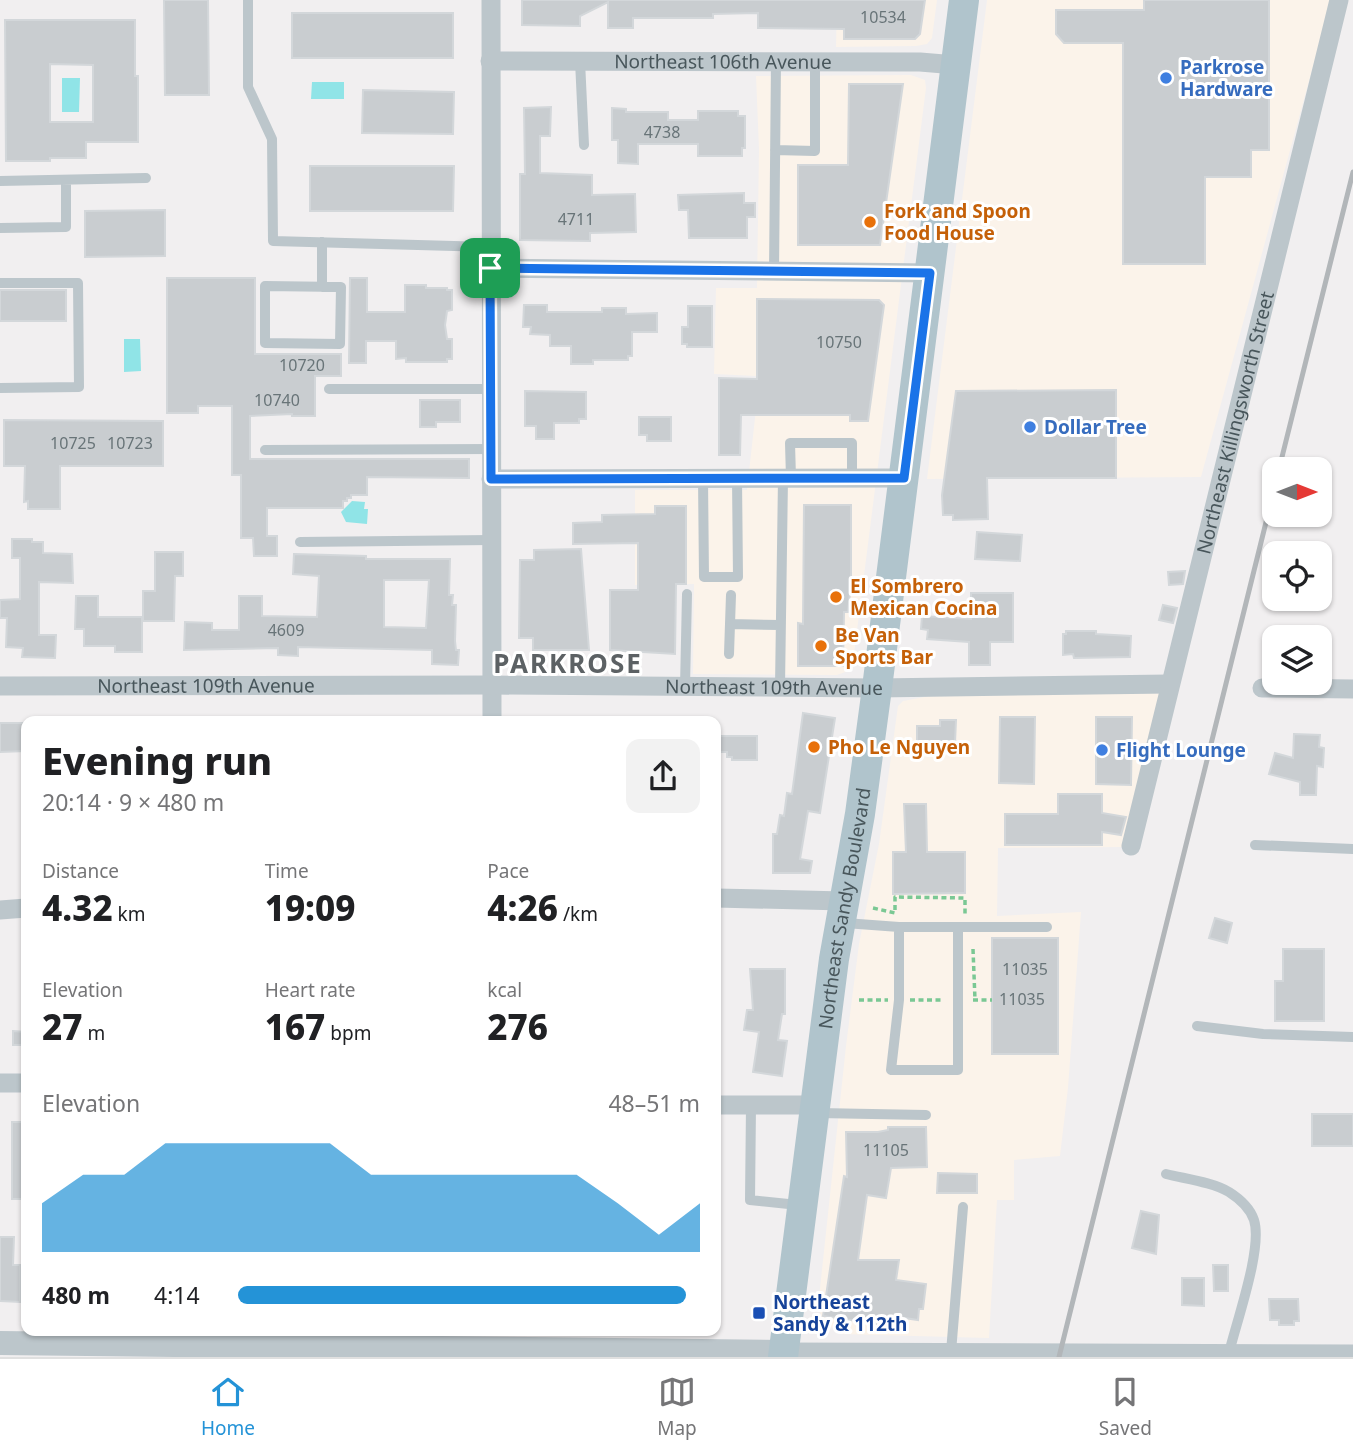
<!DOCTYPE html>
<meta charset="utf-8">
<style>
body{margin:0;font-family:"Noto Sans",sans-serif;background:#f2f2f2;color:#202124;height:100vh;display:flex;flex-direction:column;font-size:26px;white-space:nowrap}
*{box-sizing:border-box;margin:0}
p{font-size:23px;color:#757577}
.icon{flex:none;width:38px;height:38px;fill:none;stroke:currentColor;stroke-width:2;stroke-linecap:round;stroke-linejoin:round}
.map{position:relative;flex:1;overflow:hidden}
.drawer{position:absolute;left:21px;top:716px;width:700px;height:620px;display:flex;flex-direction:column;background:#fff;border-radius:14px;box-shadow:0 2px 5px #0004}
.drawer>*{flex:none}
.needle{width:46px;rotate:90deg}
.controls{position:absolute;left:1262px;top:457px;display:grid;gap:14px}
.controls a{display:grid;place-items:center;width:70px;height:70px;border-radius:14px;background:#fff;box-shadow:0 2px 5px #0004;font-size:35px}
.pin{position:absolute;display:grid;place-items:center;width:60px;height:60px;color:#fff;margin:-30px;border-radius:14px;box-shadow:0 4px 10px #0006}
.round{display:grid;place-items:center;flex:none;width:74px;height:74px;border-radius:14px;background:#f2f2f2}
.headline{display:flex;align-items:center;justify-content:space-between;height:119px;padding:0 21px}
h1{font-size:38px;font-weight:800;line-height:52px}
.figures{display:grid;grid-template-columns:repeat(3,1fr);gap:10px;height:119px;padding:7px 21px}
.figures div{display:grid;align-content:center}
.figures b{font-size:35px;font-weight:800}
.figures small{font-size:19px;font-weight:400}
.figures p{font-size:19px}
.chart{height:196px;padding:14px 21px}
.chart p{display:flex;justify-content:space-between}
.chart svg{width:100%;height:126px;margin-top:7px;fill:#2493d7;opacity:.7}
ul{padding:0 21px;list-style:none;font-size:23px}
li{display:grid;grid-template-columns:112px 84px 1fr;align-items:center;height:52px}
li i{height:18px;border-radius:9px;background:#2493d7}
.dock{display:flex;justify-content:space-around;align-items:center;height:98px;border-top:2px solid #e0e0e0;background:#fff;font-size:19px;color:#757577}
.dock a{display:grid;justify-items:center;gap:4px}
.dock .selected{color:#2493d7}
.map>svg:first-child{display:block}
.commercial{fill:#fbf3ea}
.water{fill:#90e4e7}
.building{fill:#c9cdd0;stroke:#d3d7da;stroke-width:2;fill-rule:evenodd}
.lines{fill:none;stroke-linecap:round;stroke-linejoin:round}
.path{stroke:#7ac894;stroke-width:3.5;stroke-dasharray:5 3.5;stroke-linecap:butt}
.service{stroke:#bcc6cb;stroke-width:10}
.minor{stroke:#bcc6cb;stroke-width:19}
.tertiary{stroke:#bcc6cb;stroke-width:24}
.primary{stroke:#b0c4cc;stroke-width:30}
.rail{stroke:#b2b6b9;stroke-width:5}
.route-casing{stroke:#fff;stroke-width:14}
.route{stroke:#1a73e8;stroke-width:9}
.shop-dot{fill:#3f7fe0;stroke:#fff;stroke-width:2.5}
.food-dot{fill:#e8710a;stroke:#fff;stroke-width:2.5}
.transit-dot{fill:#1a4fb4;stroke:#fff;stroke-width:2.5}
.labels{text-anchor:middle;stroke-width:6;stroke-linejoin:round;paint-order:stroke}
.number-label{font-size:16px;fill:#687478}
.street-label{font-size:19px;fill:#48565b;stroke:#fff}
.shop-label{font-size:19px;font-weight:bold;fill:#366cbe;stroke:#fff;text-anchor:start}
.food-label{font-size:19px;font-weight:bold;fill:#c56008;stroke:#fff;text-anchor:start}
.transit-label{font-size:19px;font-weight:bold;fill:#164399;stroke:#fff;text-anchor:start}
.district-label{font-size:26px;font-weight:bold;letter-spacing:2px;fill:#5c6164;stroke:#fff}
</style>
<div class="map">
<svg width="1353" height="1357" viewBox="0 0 1353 1357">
<rect width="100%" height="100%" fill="#f1eff0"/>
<path class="commercial" d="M837 0H937L932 38 927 44 916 46 836 47Z
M987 0H1331L1201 477 927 479Z
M911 75 925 80 926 88 853 662 848 671 837 675 693 674 694 584 635 585V490H747L757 400V376L714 374 716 288H757L759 149 756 76Z
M1160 693 1126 847 998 848 997 916 1081 912 1068 1088 1060 1156 1014 1160V1200H997L989 1338 839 1334 823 1320 818 1307 846 1046 859 944 879 844 898 706 903 701 930 696Z"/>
<path class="water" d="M62 78H80L79 112H62Z
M312 82H344V99H311Z
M124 339H140L141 371 124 372Z
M352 501 365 502 364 509H368L367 524 346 522 341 512Z"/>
<path class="building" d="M164 0H208L209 95H165Z
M522 0H925L920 34 915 39H844V29L758 28V13L713 14V18H633V28H608V2L580 16V26L522 25Z
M1144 0H1269V150H1251V177H1205V264H1123V43H1064L1056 34V10H1144Z
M292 13H453V58H292Z
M5 20H135V76H138V142H86V158H50V161H6ZM50 64 93 65V122H50Z
M849 84H903L880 245H798V165H848Z
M363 90 454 92 453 134 362 133Z
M551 107 550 136H540V173L592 175V195L635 194 636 232 590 233V241L520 240V174H525L524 108Z
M612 108 626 109V112H668V120H698V111H738V116H745V148H742V156H698V144H638V164L618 163V140H612Z
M310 166H454L453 211H310Z
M744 193V203H755V217H747V238H689L688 210H679L678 195Z
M165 210V256L85 257V211Z
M167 278H255V354H341V376H315V416H292V414L250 416V459H469V478L367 477V495H351V498H347V501H343V508H267V536H277V556H254L253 538H241V475H232V406H198V413H167Z
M350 278H367V312H405V285H426V288H447V290H452V310L447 311 445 325 447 339H452V359H447V362H406V358L396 359V341H366V363H349Z
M0 290H66V321H0Z
M757 299 879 300 884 305 868 421H850V415H741L740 455H719V378L757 379Z
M524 305H547V312H602V308H626V314L657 313V332H632V356H628V360H593V364H571V346H550V335L530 334 531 327H523Z
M688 306H712V347H687V344H682V327H688Z
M1116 390V478H987L988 519 953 520V515H943L942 495 956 391Z
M525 391 586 392V419H579V423H554V439H536V426H525Z
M420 400H460V422H436V427H420Z
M639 417H671V441H647V435H639Z
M4 420 163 421V466H60V509H28V501L24 502 25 466H4Z
M804 505H851V584L848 612H844L843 666H798V623L803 624Z
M655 506H686V584H676L675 654 610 650V590H638V543L573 544V523L602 522V515L655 514Z
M977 532 1022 535 1020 561 975 559Z
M12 539H32V542H43V553L72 554 73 583 39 582V635H56L55 658 22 657 23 648 6 647 7 618H0V600L20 599V558H12Z
M581 549 589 650H533V638H519L520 560H534V550Z
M155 552H183V576H175L174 621H143V591H155Z
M294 554 366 556V559H450L449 595H453L452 605H456L455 641 456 650H459L458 665 432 664V650L298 647V656L278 655V648L184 650 185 622 212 623V630H239V596H262V616L317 617 319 576 293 574ZM384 580H429L426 628 384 627Z
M1185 571 1183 584 1169 585 1168 572Z
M971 593H1013V642H990V665H969V642L927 639 928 630 921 629 922 616 971 619Z
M76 596H98V617H142V652H115V646H84V629H75Z
M1163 605 1177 608 1173 623 1159 620Z
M1066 631H1096V634L1131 636 1130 657 1074 658 1073 654 1063 655V634H1066Z
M803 713 835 718 820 813 808 811 800 859 812 861 810 873H773V834H777L780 815 784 816 787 793 792 794Z
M1000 717H1035L1034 784 999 783Z
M1096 717H1132L1131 785 1096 784Z
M940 720H956L955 743H950V750H917V726H940Z
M0 723H26V751L0 752Z
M1294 734 1320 735 1319 747 1324 748 1323 767 1317 766 1316 795H1300V782L1269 774 1275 753 1293 758Z
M716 736H757V760H732V757H727V752H716Z
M1058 794H1102V813L1126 817 1121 835 1102 832V845H1005V814H1058Z
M904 804H926L927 852H965V893L893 894V852H906Z
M1215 918 1232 923 1227 943 1209 938Z
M992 938H1058V1054H992Z
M1283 949H1324V1021H1275V981H1283Z
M750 969H785V1014H782L778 1040 787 1041 782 1076 753 1072 759 1032 744 1030 747 1010H753Z
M13 1031 26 1032V1045H13Z
M1312 1114H1353V1146H1312Z
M12 1122H26V1199H12Z
M888 1127H926L927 1167 891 1168 886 1198 867 1195 858 1260H899L896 1280 926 1284 923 1309H919L918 1320 904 1318 903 1328 823 1316 844 1176 847 1177 846 1132H878L888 1130Z
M938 1173 977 1174V1193H937Z
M1141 1211 1159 1215 1156 1254 1132 1248Z
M0 1237H14L13 1265H20V1302L0 1301Z
M1213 1265H1228V1291H1214Z
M1182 1278H1204V1306L1182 1305Z
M1269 1299H1298L1299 1321H1294V1325H1279V1320H1270Z"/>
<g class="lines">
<path class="path" d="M873 908 895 913V897L965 898V915
M973 949 975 1000
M859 1000H888
M910 1000H944
M973 1000H992"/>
<path class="service" d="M248 0V87L272 139 273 241 490 247
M580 61 584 145
M775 150 815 151V61
M0 181 146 178
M0 228 66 227V180
M774 271 776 61
M0 283H78L79 387 0 388
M265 286 341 287 340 344 265 343Z
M322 287V242
M329 389H490
M265 450 491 449
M703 478 704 577H738L737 478
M791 478 790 443H852V478
M300 542 491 540
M731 595 730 624 780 625
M729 654 730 624
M685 687 687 594
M780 687 783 478
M1255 845 1353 849
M845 923 899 927H1047
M899 927V1000L891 1070H958V927
M1197 1026 1263 1034 1353 1037
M751 1106 750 1200 798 1205
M818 1113 926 1115
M1166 1174C1186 1179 1212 1182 1229 1192 1240 1199 1250 1208 1254 1220 1263 1248 1236 1323 1229 1353
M951 1352 963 1207"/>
<g class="minor">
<path d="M491 0 492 721"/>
<path id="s1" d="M490 61 920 62 956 65"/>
<path d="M490 268 930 273"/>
<path d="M491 479 903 478"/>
<path id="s2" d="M0 686 492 685 877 688 1169 684"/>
<path d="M1262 688 1353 689"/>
<path id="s3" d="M1131 846 1339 0"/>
<path d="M716 898 844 901"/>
<path d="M0 910 26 908"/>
<path d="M0 1083H26"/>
<path d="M716 1105H814"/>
<path d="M784 1352 1353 1354"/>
</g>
<path class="tertiary" d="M0 1343 784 1352"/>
<path class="primary" id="s4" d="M783 1357 834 959 860 814 877 688 964 0"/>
<path class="rail" d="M1279 469 1353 172
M1059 1357 1274 490"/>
</g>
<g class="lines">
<defs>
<path id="route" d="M490 268 930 273 904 478 491 479Z"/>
</defs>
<use href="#route" class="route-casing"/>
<use href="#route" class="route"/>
</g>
<g class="shop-dot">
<circle cx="1166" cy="78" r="7"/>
<circle cx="1030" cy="427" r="7"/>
<circle cx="1102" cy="750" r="7"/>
</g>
<g class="food-dot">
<circle cx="870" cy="222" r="7"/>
<circle cx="836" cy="597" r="7"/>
<circle cx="821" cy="646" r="7"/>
<circle cx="814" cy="747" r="7"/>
</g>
<rect class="transit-dot" x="752" y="1306" width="14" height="14" rx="3.5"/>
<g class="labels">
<g class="number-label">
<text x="883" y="23">10534</text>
<text x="662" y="138">4738</text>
<text x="576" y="225">4711</text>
<text x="839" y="348">10750</text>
<text x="302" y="371">10720</text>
<text x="277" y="406">10740</text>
<text x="73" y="449">10725</text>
<text x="130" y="449">10723</text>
<text x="286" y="636">4609</text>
<text x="1025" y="975">11035</text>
<text x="1022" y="1005">11035</text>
<text x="886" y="1156">11105</text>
</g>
<g class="street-label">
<text dy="7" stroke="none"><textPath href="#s1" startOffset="233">Northeast 106th Avenue</textPath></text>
<text dy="7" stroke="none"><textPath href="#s3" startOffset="436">Northeast Killingsworth Street</textPath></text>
<text dy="7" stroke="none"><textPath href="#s2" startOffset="206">Northeast 109th Avenue</textPath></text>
<text dy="7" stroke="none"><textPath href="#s2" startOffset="774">Northeast 109th Avenue</textPath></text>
<text dy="7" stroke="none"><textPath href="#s4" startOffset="453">Northeast Sandy Boulevard</textPath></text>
</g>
<g class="shop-label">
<text x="1180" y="74">Parkrose<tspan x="1180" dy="22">Hardware</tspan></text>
<text x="1044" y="434">Dollar Tree</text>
<text x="1116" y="757">Flight Lounge</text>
</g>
<g class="food-label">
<text x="884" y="218">Fork and Spoon<tspan x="884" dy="22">Food House</tspan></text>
<text x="850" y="593">El Sombrero<tspan x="850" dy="22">Mexican Cocina</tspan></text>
<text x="835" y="642">Be Van<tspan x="835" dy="22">Sports Bar</tspan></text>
<text x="828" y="754">Pho Le Nguyen</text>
</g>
<g class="transit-label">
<text x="773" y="1309">Northeast<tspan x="773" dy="22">Sandy &amp; 112th</tspan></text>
</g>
<g class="district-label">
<text x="568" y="673">PARKROSE</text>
</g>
</g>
</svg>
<div class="controls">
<a><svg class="needle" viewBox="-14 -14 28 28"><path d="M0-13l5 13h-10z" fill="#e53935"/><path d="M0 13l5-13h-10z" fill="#757577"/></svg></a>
<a><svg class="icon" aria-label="locate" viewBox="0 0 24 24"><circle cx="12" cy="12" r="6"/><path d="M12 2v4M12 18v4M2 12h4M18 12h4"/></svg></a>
<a><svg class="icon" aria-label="layers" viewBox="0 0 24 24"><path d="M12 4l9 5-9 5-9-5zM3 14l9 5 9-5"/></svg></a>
</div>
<div class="pin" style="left:490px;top:268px;background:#1e9e55"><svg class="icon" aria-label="arrive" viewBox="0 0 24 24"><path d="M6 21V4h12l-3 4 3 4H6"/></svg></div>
<section class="drawer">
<div class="headline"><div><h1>Evening run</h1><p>20:14 · 9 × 480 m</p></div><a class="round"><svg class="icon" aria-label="share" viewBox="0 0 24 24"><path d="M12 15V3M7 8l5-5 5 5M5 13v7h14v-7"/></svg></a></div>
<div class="figures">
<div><p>Distance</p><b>4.32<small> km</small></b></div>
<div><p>Time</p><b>19:09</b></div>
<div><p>Pace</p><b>4:26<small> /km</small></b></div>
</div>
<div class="figures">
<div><p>Elevation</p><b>27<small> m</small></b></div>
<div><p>Heart rate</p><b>167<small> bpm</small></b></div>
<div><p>kcal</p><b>276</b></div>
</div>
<div class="chart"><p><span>Elevation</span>48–51 m</p>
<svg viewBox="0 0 160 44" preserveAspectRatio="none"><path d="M0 44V27L10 17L20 17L30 6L40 6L50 6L60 6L70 6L80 17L90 17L100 17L110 17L120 17L130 17L140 27L150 38L160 27V44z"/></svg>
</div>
<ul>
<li><b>480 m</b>4:14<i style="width:97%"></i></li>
</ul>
</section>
</div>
<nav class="dock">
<a class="selected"><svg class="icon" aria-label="home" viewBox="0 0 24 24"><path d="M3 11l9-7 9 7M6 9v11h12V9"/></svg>Home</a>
<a><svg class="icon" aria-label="map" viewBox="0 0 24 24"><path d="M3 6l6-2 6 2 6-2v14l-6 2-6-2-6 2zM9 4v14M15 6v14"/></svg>Map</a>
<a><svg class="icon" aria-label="saved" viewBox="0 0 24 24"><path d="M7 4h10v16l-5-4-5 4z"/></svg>Saved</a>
</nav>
